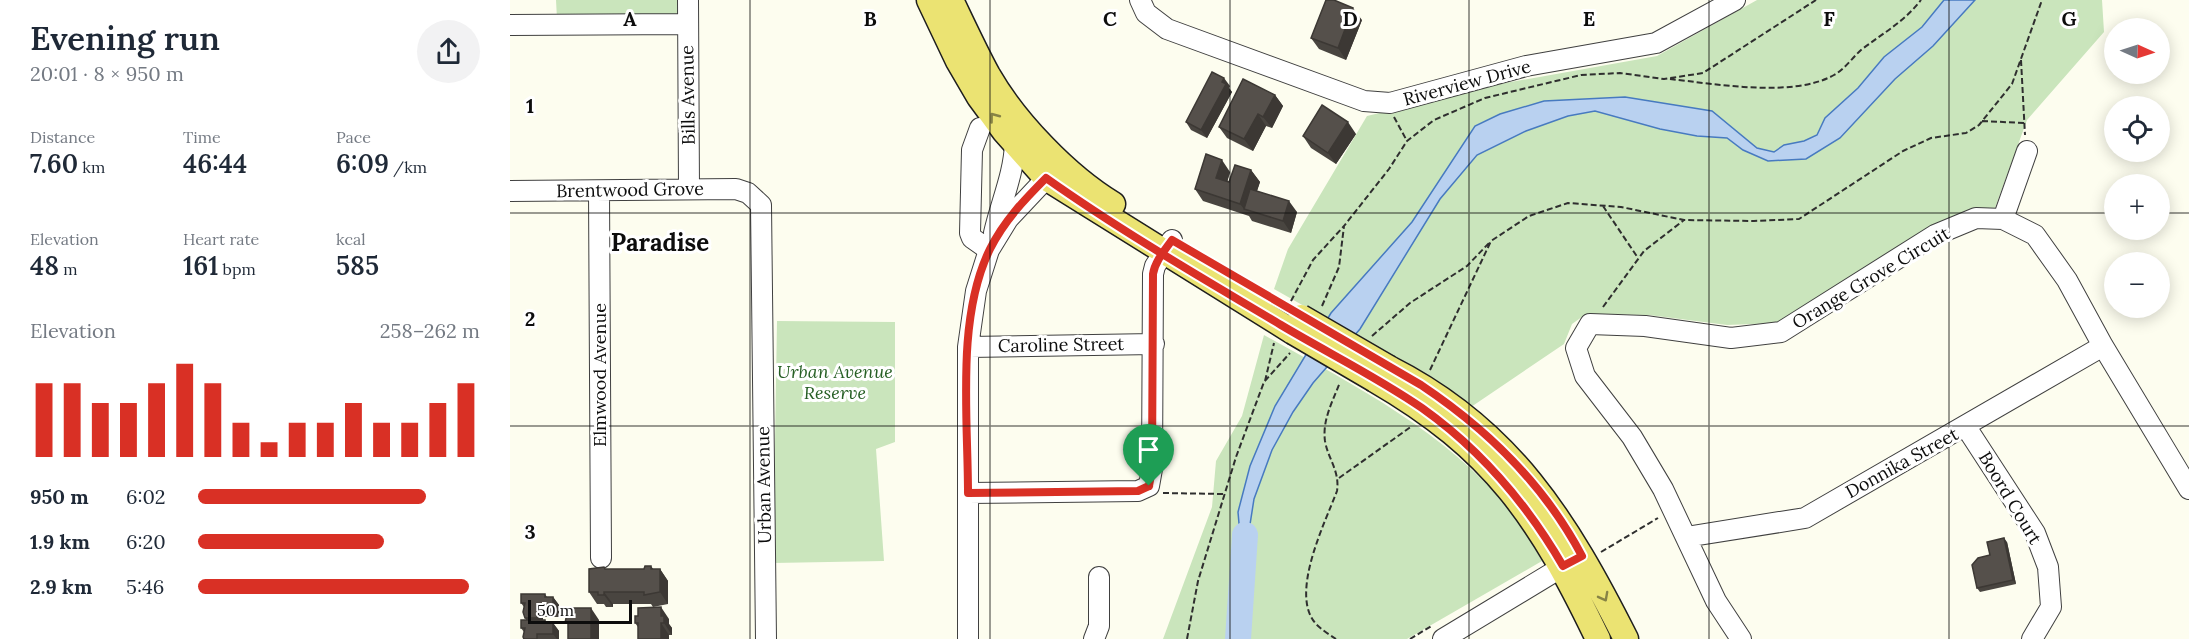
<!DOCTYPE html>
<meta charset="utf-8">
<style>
body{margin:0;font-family:Lora,serif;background:#f2f2f3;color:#1f2937;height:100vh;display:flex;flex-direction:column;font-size:22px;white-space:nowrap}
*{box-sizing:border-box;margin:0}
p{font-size:20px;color:#747a83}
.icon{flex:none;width:33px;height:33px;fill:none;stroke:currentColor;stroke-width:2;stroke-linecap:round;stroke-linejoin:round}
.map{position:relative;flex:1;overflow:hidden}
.sheet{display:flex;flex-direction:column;background:#fff;width:510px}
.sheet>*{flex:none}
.needle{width:39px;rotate:93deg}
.controls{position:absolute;left:1594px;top:18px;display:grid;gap:12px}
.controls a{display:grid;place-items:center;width:66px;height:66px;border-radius:50%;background:#fff;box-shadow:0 3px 15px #0003;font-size:30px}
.scale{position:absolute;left:18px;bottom:15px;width:104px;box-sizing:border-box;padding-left:6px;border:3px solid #0d0d0d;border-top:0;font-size:16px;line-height:21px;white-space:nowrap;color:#0d0d0d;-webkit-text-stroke:4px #fff;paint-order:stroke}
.pin{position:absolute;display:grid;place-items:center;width:51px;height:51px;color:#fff;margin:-62px -26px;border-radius:50% 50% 50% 0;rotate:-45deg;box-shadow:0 0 6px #0007}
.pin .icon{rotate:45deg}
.round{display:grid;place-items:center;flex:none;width:63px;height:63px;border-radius:32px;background:#f2f2f3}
.summary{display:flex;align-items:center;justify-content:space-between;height:102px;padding:0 30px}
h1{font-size:33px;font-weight:600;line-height:45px}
.metrics{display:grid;grid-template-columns:repeat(3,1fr);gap:9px;height:102px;padding:6px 30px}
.metrics div{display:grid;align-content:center}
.metrics b{font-size:26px;font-weight:600}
.metrics small{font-size:16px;font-weight:400}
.metrics p{font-size:16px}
.chart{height:168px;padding:12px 30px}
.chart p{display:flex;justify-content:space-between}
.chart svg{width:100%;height:108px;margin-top:6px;stroke:#d93025;stroke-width:6}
ul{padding:0 30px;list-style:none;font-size:20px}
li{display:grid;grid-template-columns:96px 72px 1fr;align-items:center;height:45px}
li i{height:15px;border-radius:8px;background:#d93025}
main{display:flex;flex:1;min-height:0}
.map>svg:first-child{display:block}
.green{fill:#cae5bc}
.water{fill:#b9d1f0;stroke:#477ac0;stroke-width:1.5}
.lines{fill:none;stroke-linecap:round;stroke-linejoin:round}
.river{stroke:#b9d1f0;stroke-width:26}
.minor-casing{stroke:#404040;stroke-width:22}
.major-casing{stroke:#1e1e1e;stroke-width:27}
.path{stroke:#2f2f2f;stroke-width:2;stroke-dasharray:6 3;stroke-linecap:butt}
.minor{stroke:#fff;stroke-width:20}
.major{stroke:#ebe372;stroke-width:24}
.major-bridge-casing{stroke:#1e1e1e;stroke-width:27;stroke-linecap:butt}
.major-bridge{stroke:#ebe372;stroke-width:24}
.wall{fill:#494540}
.shaded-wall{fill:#3c3834}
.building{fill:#55504b;stroke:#3c3834;stroke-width:1.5}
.oneway{stroke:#878345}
.route-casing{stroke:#fff;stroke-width:12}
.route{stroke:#d93025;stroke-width:8}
.grid{fill:none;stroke:#0d0d0d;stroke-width:1.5;stroke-opacity:0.55}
.labels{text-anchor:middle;stroke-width:6;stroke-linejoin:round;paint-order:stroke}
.street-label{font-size:18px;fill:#0d0d0d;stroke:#fff}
.park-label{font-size:18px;font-style:italic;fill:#265f24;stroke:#fff}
.district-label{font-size:24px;font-weight:bold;fill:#0d0d0d;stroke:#fff}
.grid-label{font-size:20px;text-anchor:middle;font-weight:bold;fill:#0d0d0d;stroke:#fff;stroke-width:6;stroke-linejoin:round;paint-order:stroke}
</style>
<main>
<section class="sheet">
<div class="summary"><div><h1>Evening run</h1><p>20:01 · 8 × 950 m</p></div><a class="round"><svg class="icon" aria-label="share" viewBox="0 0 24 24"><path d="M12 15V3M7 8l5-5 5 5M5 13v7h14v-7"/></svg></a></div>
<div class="metrics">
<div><p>Distance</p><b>7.60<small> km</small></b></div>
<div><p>Time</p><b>46:44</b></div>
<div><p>Pace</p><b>6:09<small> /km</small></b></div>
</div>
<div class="metrics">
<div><p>Elevation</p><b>48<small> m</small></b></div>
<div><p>Heart rate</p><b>161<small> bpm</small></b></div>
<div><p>kcal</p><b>585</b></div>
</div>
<div class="chart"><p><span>Elevation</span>258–262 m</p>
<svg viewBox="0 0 160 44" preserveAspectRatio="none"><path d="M5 44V14M15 44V14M25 44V22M35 44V22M45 44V14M55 44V6M65 44V14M75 44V30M85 44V38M95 44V30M105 44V30M115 44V22M125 44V30M135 44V30M145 44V22M155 44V14"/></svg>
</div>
<ul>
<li><b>950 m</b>6:02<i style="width:81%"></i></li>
<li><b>1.9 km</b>6:20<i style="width:66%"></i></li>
<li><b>2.9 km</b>5:46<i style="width:96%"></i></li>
</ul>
</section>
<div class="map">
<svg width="1679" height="639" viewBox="0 0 1679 639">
<rect width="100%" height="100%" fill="#fdfdef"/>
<path class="green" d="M46 0H171V17L47 19Z
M1247 0H1592L1594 32 1517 120 1485 208 1462 210 1268 323 1217 325 1139 315 1076 314 1062 324 1054 344 961 407 870 349 764 289 778 249 857 116 995 83 1147 56Z
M267 321 385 322V442L366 449 374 561 263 563Z
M754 335C843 385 938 432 1003 514 1014 528 1023 546 1032 561L897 639H653L702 507 706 461 732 416Z"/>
<path class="water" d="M1434 0H1465L1423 46 1385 79 1330 138 1296 159 1258 161 1233 150 1217 138 1187 136 1150 129 1085 111 1058 116 1016 131 967 155 930 199 850 329 803 383 783 412 762 450 744 499 733 569 728 512 740 466 765 406 821 313 902 222 965 126 990 114 1034 101 1115 97 1202 111 1247 148 1264 152 1274 145 1294 141 1307 135 1315 118 1348 88 1374 57 1412 27Z"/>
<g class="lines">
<path class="river" d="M728 639 735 535"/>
<defs>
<path id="minor" d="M178 0 179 189
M630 0 636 13 657 29 854 101 880 103 1016 66 1146 43 1225 0
M0 25 177 24
M470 128 462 150 460 233 462 238 479 250
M0 191 226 189 238 193 251 205 256 639
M89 191 91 558
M1493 219 1517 151
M484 233C491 202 504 174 505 143
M458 347 644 344
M1456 427 1525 533 1538 567 1541 607 1522 639
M458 493 628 491 639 486 642 469 643 274 645 266 662 240
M1176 537 1295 518 1593 346
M458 639V347L466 291 479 250 498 219 546 168
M584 639 589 626V577
M933 639 1062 561
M1231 639 1206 601 1153 489 1122 437 1075 376 1066 348 1080 324 1135 326 1221 338 1271 332 1425 235 1466 218 1493 219 1525 235 1557 280 1593 346 1679 489"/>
<path id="major" d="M419 0 448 61 469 97 494 131 536 178 783 332
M441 0C453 25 465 51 478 75 505 122 557 176 603 204
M879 368C1000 429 1057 522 1116 639
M865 380C984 449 1030 518 1088 639"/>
</defs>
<use href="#minor" class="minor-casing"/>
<use href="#major" class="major-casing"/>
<path class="path" d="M1511 60 1515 135
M1160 79C1207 84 1283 98 1324 75 1335 69 1342 58 1351 50 1373 33 1394 22 1411 0
M884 117 897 141
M1472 121 1514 123
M1093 206 1128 258
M781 301 803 260 834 226
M812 306 829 267 834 226 879 169 897 141 924 120 975 98 1071 75 1110 73 1154 79 1193 73 1306 0
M1093 307 1134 251 1174 220
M862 336 900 303 957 266 979 243
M920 370 981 241 1019 216 1058 203 1111 207 1174 220 1244 221 1289 219 1393 151 1421 138 1456 133 1469 125 1502 84 1532 0
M755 381 764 343
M829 478 902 426
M653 493 713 494
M1091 552 1148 518
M677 639 688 581 726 457 754 382 780 353
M826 639C820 635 812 630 807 625 778 596 815 523 827 491 830 471 818 459 815 441 812 420 823 401 830 382
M900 639 923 625"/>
<use href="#minor" class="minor"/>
<use href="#major" class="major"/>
<defs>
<path id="major-bridge" d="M791 317 879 368
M783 332 865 380"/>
</defs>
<use href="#major-bridge" class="major-bridge-casing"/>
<use href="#major-bridge" class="major-bridge"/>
</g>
<path class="wall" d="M852 20 836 60 809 49 801 38Z
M720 86 719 88 722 92 697 138 681 130 676 122Z
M765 95 773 106 762 128 756 126 743 151 717 138 709 127Z
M846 134 826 164 801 148 793 136Z
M741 170 750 182 747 191 787 212 781 233 742 221 739 216 693 201 685 189 720 172 717 182H719Z
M1497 542 1506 584 1470 592 1467 588 1480 555Z
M96 569H150L158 581V604L143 607 141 604H103V607H96L94 604H87L79 592Z
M35 594 37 597H43L49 605V617H33V620H35L37 623H43L49 631V639H14V632L11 628 16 620 15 618 14 607 11 603Z
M159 619V624L162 628V635H159V639H128V627L125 623Z"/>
<path class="shaded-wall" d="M843 8 852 20 836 60 828 48Z
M714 78 720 86 719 88 722 92 697 138 691 130Z
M765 95 773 106 762 128 753 117Z
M748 114 756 126 743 151 734 139Z
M838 122 846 134 826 164 818 153Z
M712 160 720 172 715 190 706 178Z
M741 170 750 182 740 211 734 209 730 204Z
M779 201 787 212 781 233 773 221Z
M1494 538 1497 542 1506 584 1503 580Z
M141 566 150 578V569L158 581V604L150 592 141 569Z
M94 592 103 604V607L94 595Z
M43 597 49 605V617L43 609Z
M151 607 159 619V624L162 628V635L154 623 151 616Z
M81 608 89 620V639H81Z
M27 609 33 617V626L27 618Z
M43 623 49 631V639H47L43 634Z
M151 623 159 635V639H151Z"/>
<path class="building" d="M816 0H824L843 8 828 48 801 38Z
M702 72 714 78 712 82 716 84 691 130 676 122Z
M733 79 765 95 753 117 748 114 734 139 709 127Z
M812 105 838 122 818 153 793 136Z
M696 154 712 160 706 178 719 182 725 165 741 170 730 204 685 189Z
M740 189 779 201 773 221 734 209Z
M1494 538 1503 580 1467 588 1462 565 1468 558 1480 555 1477 542Z
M135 566H141V569H150V592L134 595V592H94V595H88V592H79V569L94 567 95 569H134Z
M11 594H35V597H43V609H27V618H15L13 612 15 603H11Z
M151 607V616H154V623H151V639H128V623H125V616H128V608Z
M58 608H81V639H58V623H55Z
M11 620H35V623H43V634H27V639H14L13 637 15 628H11Z"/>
<defs><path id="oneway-chevron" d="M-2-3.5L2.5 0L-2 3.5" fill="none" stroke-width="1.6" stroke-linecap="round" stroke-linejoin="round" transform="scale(1.5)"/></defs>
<g class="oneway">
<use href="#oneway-chevron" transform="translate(484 117) rotate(-127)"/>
<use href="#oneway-chevron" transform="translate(1094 597) rotate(62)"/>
</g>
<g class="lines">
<defs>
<path id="route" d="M639 486 642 469 643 274C645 261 655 250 662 240L911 385C977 429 1035 486 1072 556L1053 566C1017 504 971 450 912 408 867 377 818 353 771 325 692 278 611 231 536 178 514 200 494 221 480 249 446 318 458 417 458 493L628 491 639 486"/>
</defs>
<use href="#route" class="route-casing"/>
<use href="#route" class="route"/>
</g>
<path class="grid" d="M240 0V639M480 0V639M720 0V639M959 0V639M1199 0V639M1439 0V639M0 213H1605M1650 213H1679M0 426H1679"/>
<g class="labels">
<g class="street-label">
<text transform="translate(957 83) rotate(-15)" y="6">Riverview Drive</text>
<text transform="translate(178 95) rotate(-91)" y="6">Bills Avenue</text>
<text transform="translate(120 190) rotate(-1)" y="6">Brentwood Grove</text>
<text transform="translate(1361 278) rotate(-31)" y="6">Orange Grove Circuit</text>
<text transform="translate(551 345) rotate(-1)" y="6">Caroline Street</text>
<text transform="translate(90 375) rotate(-90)" y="6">Elmwood Avenue</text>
<text transform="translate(1392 463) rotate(-29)" y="6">Donnika Street</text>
<text transform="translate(254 485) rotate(-91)" y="6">Urban Avenue</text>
<text transform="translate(1500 498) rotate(59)" y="6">Boord Court</text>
</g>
<g class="park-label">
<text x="325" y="378">Urban Avenue<tspan x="325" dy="21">Reserve</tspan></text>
</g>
<g class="district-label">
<text x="150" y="251">Paradise</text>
</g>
</g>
<g class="grid-label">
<text x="120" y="26">A</text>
<text x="360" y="26">B</text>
<text x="600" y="26">C</text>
<text x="840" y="26">D</text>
<text x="1079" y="26">E</text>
<text x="1319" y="26">F</text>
<text x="1559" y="26">G</text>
<text x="20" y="113">1</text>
<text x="20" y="326">2</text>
<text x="20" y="539">3</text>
</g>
</svg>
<div class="controls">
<a><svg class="needle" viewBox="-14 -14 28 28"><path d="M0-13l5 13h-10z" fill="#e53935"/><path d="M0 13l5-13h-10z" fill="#747a83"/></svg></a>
<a><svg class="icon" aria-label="locate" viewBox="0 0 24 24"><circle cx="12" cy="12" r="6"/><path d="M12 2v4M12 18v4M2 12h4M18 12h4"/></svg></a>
<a>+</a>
<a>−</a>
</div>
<div class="scale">50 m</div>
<div class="pin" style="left:639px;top:486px;background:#1e9e55"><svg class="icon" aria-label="arrive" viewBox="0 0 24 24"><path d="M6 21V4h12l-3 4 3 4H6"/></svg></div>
</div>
</main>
